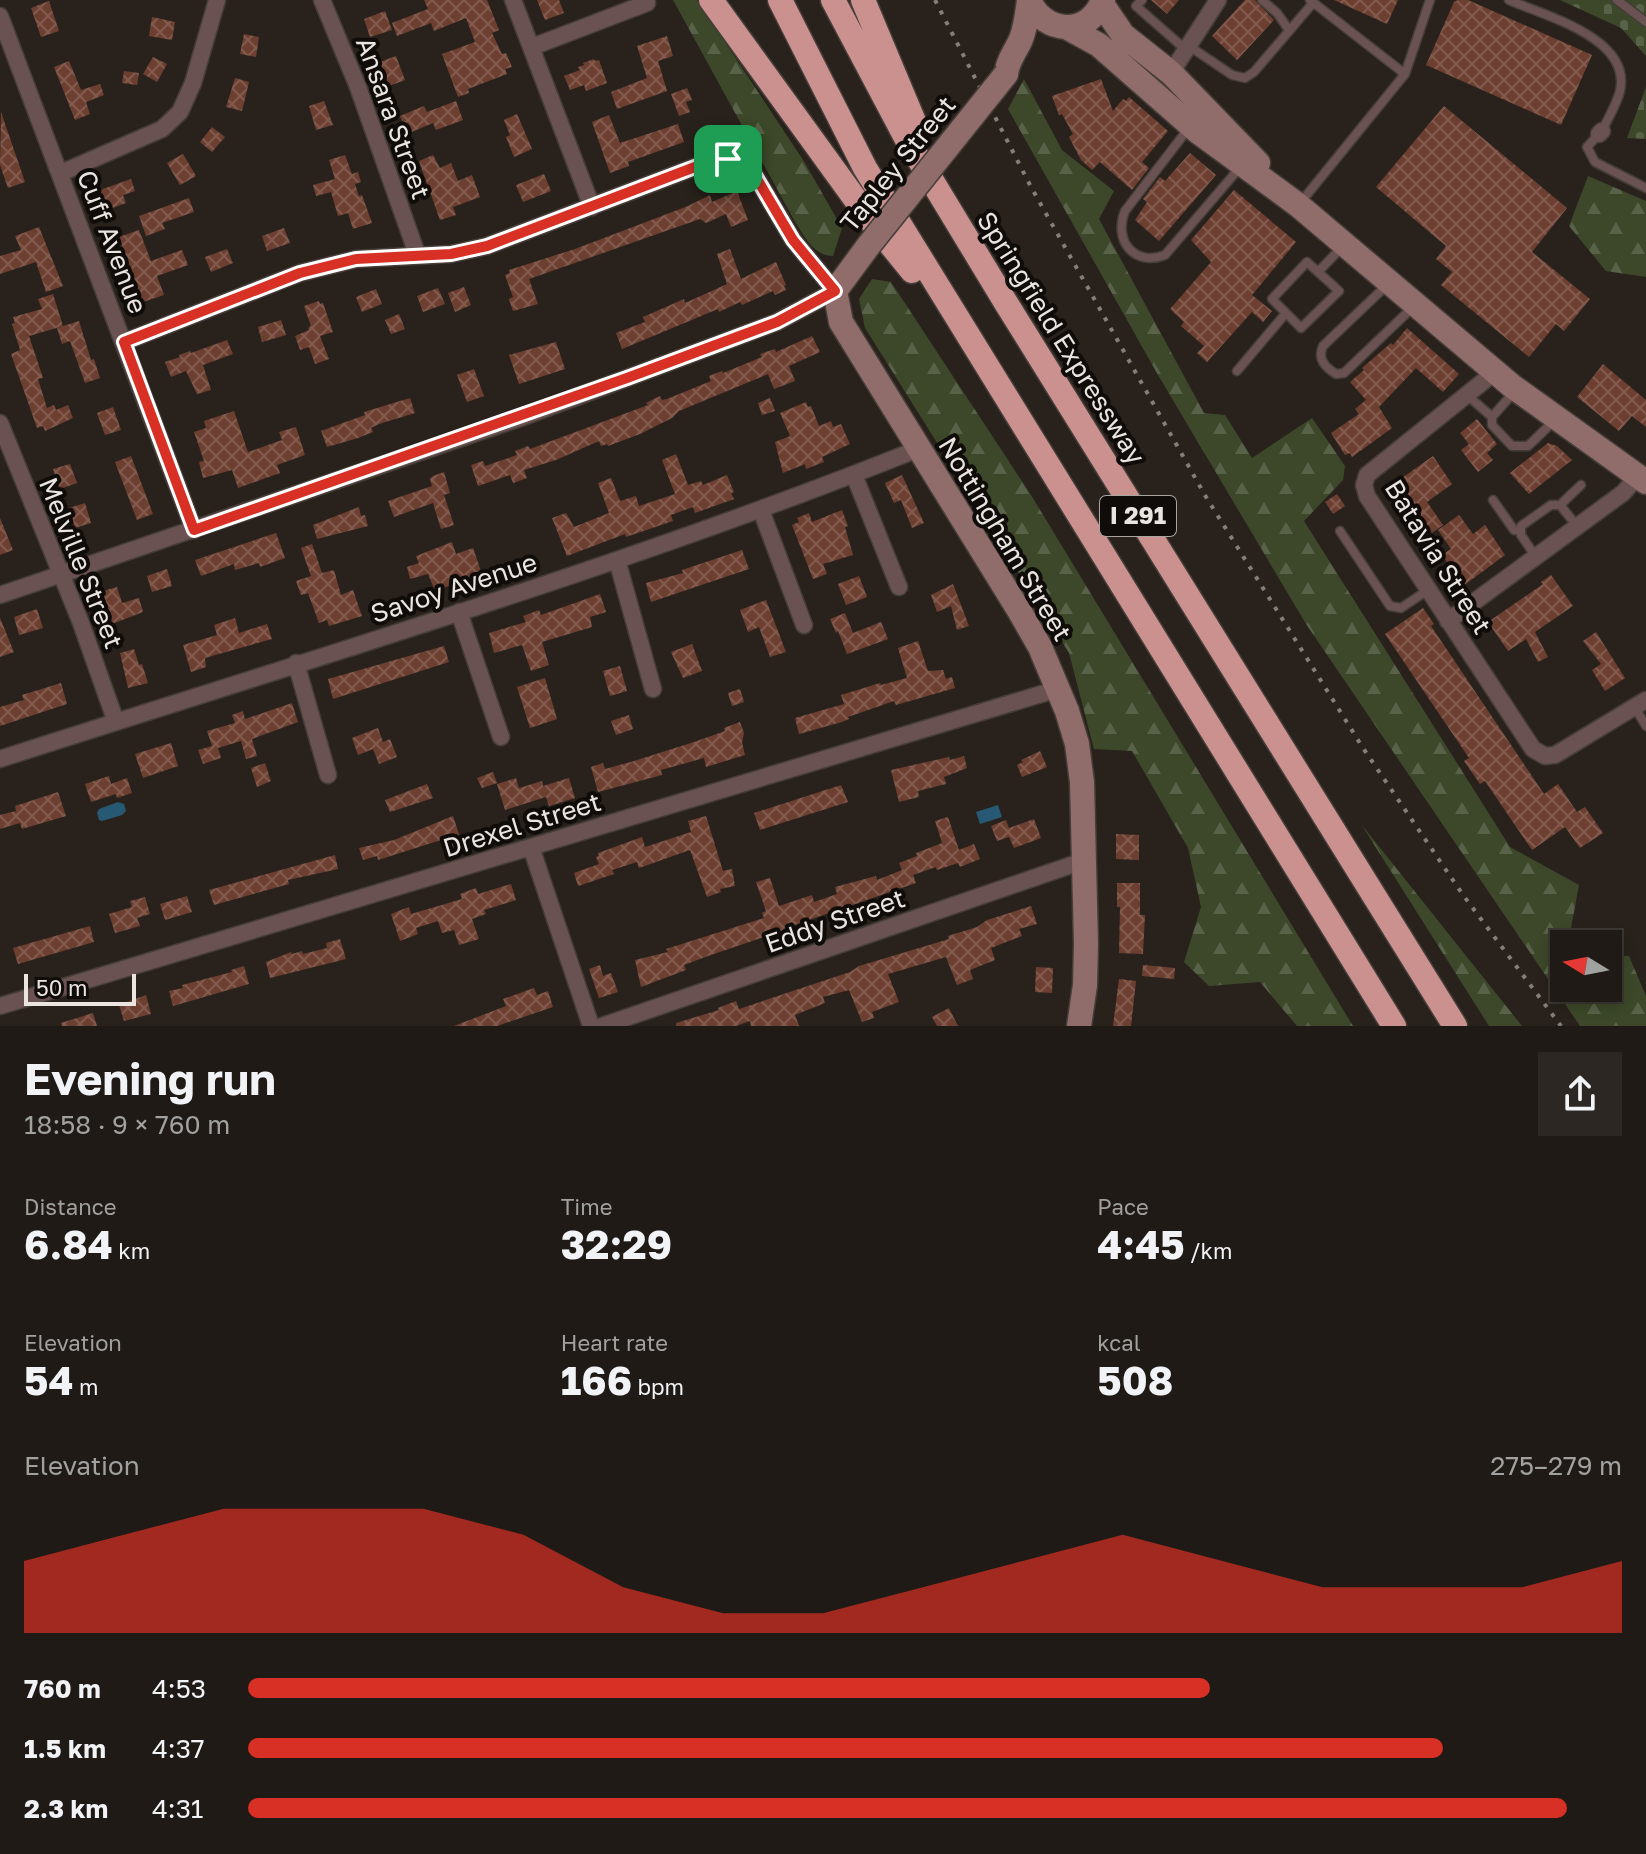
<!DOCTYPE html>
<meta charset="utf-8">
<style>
body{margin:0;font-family:"Golos Text",sans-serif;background:#2c2722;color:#f1f3f6;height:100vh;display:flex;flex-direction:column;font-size:30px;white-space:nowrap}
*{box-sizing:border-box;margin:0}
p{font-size:26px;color:#a1a1a0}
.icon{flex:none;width:44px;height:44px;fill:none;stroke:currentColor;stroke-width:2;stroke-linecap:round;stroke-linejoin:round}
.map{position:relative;height:1026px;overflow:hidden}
.details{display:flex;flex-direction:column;background:#1f1a15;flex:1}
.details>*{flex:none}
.needle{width:52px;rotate:280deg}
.buttons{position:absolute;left:1550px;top:930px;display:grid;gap:16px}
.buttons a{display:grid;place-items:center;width:72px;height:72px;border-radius:0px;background:#1f1a15;box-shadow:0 4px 12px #0003,0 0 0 2px #3c3834;font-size:40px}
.scale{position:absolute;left:24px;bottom:20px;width:112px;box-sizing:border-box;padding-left:8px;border:4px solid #eae5e1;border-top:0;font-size:22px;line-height:28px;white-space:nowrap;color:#eae5e1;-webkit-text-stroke:6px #0f0c09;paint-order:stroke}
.pin{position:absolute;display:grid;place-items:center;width:68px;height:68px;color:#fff;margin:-34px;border-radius:16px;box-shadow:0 4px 12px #0006}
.round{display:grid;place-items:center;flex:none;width:84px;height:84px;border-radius:0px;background:#2c2722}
.overview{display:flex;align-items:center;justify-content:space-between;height:136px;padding:0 24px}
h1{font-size:44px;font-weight:700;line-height:60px}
.stats{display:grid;grid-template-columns:repeat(3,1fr);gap:12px;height:136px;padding:8px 24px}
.stats div{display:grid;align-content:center}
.stats b{font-size:40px;font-weight:700}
.stats small{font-size:22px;font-weight:400}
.stats p{font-size:22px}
.chart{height:224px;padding:16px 24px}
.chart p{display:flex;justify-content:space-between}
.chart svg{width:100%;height:144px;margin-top:8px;fill:#d93025;opacity:.7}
ul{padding:0 24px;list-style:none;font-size:26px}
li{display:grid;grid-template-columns:128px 96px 1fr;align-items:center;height:60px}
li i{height:20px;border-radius:10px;background:#d93025}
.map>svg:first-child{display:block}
.forest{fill:url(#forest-firs)}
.cemetery{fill:url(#cemetery-stones)}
.water{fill:#285974}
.building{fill:url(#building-cross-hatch)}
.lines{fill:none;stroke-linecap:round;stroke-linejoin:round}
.lane-casing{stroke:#443d38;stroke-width:11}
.street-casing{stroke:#443d38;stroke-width:19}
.secondary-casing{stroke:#443d38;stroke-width:27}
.highway-casing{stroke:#443d38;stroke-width:27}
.lane{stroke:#695251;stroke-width:8}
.street{stroke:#695251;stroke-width:16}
.secondary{stroke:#906c6a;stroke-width:24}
.highway{stroke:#ca918f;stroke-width:24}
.rail{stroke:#857f7a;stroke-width:4;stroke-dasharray:4 8;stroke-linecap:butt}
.secondary-bridge-casing{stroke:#443d38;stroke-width:27;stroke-linecap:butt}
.secondary-bridge{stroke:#906c6a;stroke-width:24}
.route-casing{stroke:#fff;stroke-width:16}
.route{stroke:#d93025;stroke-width:10}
.labels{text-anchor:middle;stroke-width:8;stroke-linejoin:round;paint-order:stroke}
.shield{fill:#0f0c09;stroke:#a8a4a0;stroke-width:2}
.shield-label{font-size:24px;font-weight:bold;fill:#eae5e1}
.street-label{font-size:26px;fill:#eae5e1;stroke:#0f0c09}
</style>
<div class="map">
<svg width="1646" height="1026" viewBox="0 0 1646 1026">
<defs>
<pattern id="forest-firs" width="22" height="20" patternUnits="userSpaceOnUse" patternTransform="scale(2)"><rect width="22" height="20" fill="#3c4829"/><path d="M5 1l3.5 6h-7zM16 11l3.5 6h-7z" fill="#586248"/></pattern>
<pattern id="cemetery-stones" width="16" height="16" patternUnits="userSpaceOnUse" patternTransform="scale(2)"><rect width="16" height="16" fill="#3c4829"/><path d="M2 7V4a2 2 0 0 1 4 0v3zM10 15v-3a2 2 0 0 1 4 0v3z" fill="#586248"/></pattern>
<pattern id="building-cross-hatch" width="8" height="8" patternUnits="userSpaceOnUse" patternTransform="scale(2)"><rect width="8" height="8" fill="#6d3f30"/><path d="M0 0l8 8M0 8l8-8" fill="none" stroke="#825b4e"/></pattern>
</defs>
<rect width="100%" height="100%" fill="#29221c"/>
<path class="forest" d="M673 0H697L805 163 842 228 833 256C813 256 803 234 794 220Z
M1024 79 1062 150 1114 191 1099 219 1204 413 1225 415 1252 458 1312 418 1345 466 1343 480 1304 521 1510 847 1579 885 1569 939 1574 944H1564V988H1608V956H1629L1646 996V1026H1580L1306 624 1158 375 1008 109Z
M1588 176 1646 201V277L1606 271 1569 226Z
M872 279 891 282 1031 495 1353 1026H1297L1260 982 1209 986 1184 962 1201 907 1188 848 1132 751 1094 749 1069 653 865 328 859 299Z
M1361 824 1522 1026H1489Z"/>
<path class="cemetery" d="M1560 0H1646V56L1621 28Z
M1646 85V139L1627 138 1646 87Z"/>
<path class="water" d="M118 802 124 804 126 811 122 815 102 821 99 820 97 813 99 809Z
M998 805 1002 817 980 824 976 812Z"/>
<path class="building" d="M424 0H487L499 30 492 33 502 54 506 53 512 67 505 69 507 74 468 89 469 93 458 97 442 54 475 42 466 18 434 31 431 23 397 36 392 23 428 9Z
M537 0H559L564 13 545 20Z
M1151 0H1179L1167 14Z
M1245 0H1255L1274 20 1237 60 1212 36Z
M1334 0H1398L1387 24Z
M1458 0H1468L1592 55 1561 125 1426 65 1454 2Z
M49 1 59 31 41 37 31 8Z
M385 11 392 30 370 37 364 19Z
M152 17 175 22 172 40 149 36Z
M244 34 259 37 256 57 240 54Z
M667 36 673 56 658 61 667 91 617 109 611 92 647 78 637 46Z
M396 56 405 80 389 86 380 62Z
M153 57 167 64 157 82 143 74Z
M594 59 595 61 599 60 607 83 586 91 584 85 570 90 564 76 580 70 578 67 584 65 583 63Z
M69 61 81 90 100 84 104 95 86 102 90 114 75 120 54 67Z
M124 71 139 73 137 85 122 83Z
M235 78 249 82 242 111 226 107Z
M1101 79 1113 111 1123 99 1126 101 1129 97 1168 131 1142 162 1149 168 1132 190 1100 162 1092 170 1081 160 1069 137 1073 134 1062 114 1059 115 1052 96Z
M687 88 692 100 686 102 690 112 679 116 671 94Z
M324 101 333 125 316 130 309 106Z
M456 101 463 120 436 130 433 123 407 134 400 116 424 106 427 112Z
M1444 106 1567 208 1532 252 1590 299 1564 331 1556 324 1529 357 1441 285 1452 272 1436 259 1446 246 1376 187Z
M1 112 25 182 8 188 0 165Z
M517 114 532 149 514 157 506 137 510 135 504 120Z
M609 115 620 143 678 124 684 142 628 162 629 166 610 173 592 122Z
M212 127 225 137 212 152 200 142Z
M1190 153 1216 175 1159 241 1135 220 1147 202 1143 199 1160 177 1165 181Z
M183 154 196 176 180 185 167 163Z
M345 155 352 174 358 172 361 182 355 184 359 196 362 195 372 223 353 229 348 213 338 216 331 192 316 196 313 185 335 179 329 160Z
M433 155 440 168 451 163 458 181 472 175 480 197 453 207 456 215 440 220 419 161Z
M544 174 551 191 523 202 516 185Z
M131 179 135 191 123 195 126 203 107 210 100 190Z
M1234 190 1296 242 1252 295 1272 311 1263 322 1252 312 1207 362 1197 353 1204 346 1181 326 1184 322 1170 309 1211 262 1191 240Z
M737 191 748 220 731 227 726 214 706 223 700 219 529 279 538 304 513 311 509 299 513 297 505 275 510 273 509 270 575 249 688 206 710 195 712 202Z
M189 198 194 212 162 223 165 229 146 236 139 216Z
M39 227 63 286 46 292 36 262 0 274V256L21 250 15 236Z
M284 228 290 243 267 251 262 236Z
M139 230 151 261 182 250 188 265 157 276 164 295 143 302 119 237Z
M227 249 233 263 211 272 205 257Z
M730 249 741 279 776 262 786 285 784 286 786 290 775 295 773 291 742 305 740 302 719 312 718 309 622 349 616 333 645 322 643 317 684 299 685 303 727 284 717 254Z
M464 287 471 305 455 312 448 293Z
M438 288 445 304 423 312 417 296Z
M376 289 382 304 362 312 356 297Z
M53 294 63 326 29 336 43 378 38 379 47 408 54 405 56 410 68 405 73 418 45 431 43 426 37 428 11 354 20 350 12 324 15 323 13 317 42 309 38 299Z
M319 301 320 304 323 303 333 332 320 336 329 359 315 364 309 347 300 350 295 336 309 330 308 328 311 326 304 306Z
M399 314 405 329 391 334 385 320Z
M281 320 286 335 262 342 258 327Z
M79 321 91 360 94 359 100 378 85 383 70 341 62 344 57 328Z
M1407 328 1459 374 1443 392 1416 368 1379 407 1392 428 1352 457 1350 453 1345 455 1331 433 1359 414 1355 409 1366 400 1350 382 1364 370 1362 368 1391 343 1393 345Z
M812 336 820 352 789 366 795 381 774 389 768 374 679 411 672 418 640 434 608 446 607 444 601 446 599 441 556 460 524 470 527 478 513 483 510 475 478 486 471 465 483 461 485 466 517 455 515 451 528 446 530 449 648 405 646 403 660 396 662 400 667 399 711 381 709 376 722 371 723 373 762 357 760 354 775 349 776 352Z
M227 340 233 354 203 365 211 390 197 394 186 371 171 377 165 362 180 357 179 355 190 351 191 353Z
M556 342 565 369 519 384 509 355Z
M1603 364 1646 400V427L1632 416 1619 431 1577 397Z
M474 369 484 396 467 402 457 375Z
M410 398 415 413 379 424 371 428 373 432 358 438 327 447 321 431 365 415 364 412Z
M770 398 775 411 762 415 758 403Z
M806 402 808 407 811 406 819 426 831 421 833 427 841 424 850 444 822 457 824 462 806 469 805 464 783 473 775 442 790 436 780 413Z
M113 407 121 430 105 435 97 413Z
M234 411 248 452 282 440 279 432 296 427 305 455 277 465 280 473 238 488 232 470 203 478 199 462 204 461 194 432 206 428 204 421Z
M1477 419 1497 444 1487 453 1493 460 1478 472 1461 450 1469 444 1460 433Z
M1548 443 1557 446 1572 460 1529 494 1510 473Z
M676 454 688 485 701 481 703 485 727 475 734 492 731 493 734 499 695 513 693 507 671 515 673 521 626 537 625 534 567 556 552 518 566 513 574 527 609 513 598 483 611 478 620 501 636 496 639 506 675 494 662 460Z
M131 456 153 514 137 520 115 462Z
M1433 456 1452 484 1427 502 1443 525 1432 533 1415 509 1409 513 1392 485Z
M70 464 77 483 60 489 53 469Z
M444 472 450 493 444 495 454 525 441 529 433 503 394 517 388 501 432 486 430 479 433 476Z
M902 475 924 523 912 528 901 500 894 503 885 483Z
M1337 494 1345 506 1333 514 1325 502Z
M85 503 91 523 75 528 69 508Z
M359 507 361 516 365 515 368 526 317 539 313 525Z
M842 510 848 526 845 527 853 555 823 564 827 574 813 579 792 525 799 522 797 518 809 513 812 522Z
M1459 515 1473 534 1485 525 1505 555 1463 586 1442 555 1451 549 1438 530Z
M0 518 13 550 0 555Z
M276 533 285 558 260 567 259 563 235 570 234 564 201 576 195 560Z
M452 542 456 554 473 548 482 574 435 591 428 574 410 579 407 567 419 563 416 556Z
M312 544 322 573 334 570 341 595 353 590 362 616 329 626 327 620 319 623 308 593 301 595 296 581 311 576 301 548Z
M742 550 749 569 651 602 646 583 683 573 682 570Z
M167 569 172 586 152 592 147 576Z
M1551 575 1573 606 1535 632 1548 657 1538 662 1526 639 1508 651 1488 622 1543 584 1541 582Z
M859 576 867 597 846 605 838 584Z
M953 584 969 626 957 630 951 606 937 612 931 595Z
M117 587 122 603 139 598 143 612 112 624 107 607 101 609 96 593Z
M600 594 606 612 590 617 592 627 542 642 549 665 531 671 522 645 494 653 489 633 526 622 523 616 539 610 541 615Z
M766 600 786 652 770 657 759 627 748 632 740 610Z
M1423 608 1434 624 1431 626 1544 794 1558 784 1577 812 1585 807 1603 833 1580 848 1565 827 1532 850 1485 781 1480 784 1464 761 1469 758 1385 634Z
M37 609 43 628 19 635 14 617Z
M845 613 853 633 881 622 888 639 847 654 838 631 836 633 830 619Z
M0 618 14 652 0 657Z
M235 618 239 633 267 624 272 639 205 658 206 667 191 672 183 645 217 635 214 625Z
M1596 632 1625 678 1605 691 1592 670 1601 664 1583 641Z
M918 641 928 671 943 670 946 679 952 677 955 688 896 705 894 701 848 717 849 719 842 722 799 734 795 718 844 704 841 695 880 683 881 685 907 678 898 648Z
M692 644 702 671 683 678 671 652Z
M444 646 449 662 333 699 328 679Z
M134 649 139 665 142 664 148 683 128 688 120 653Z
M620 666 627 691 610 696 603 671Z
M545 678 557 719 530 728 517 687Z
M61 683 67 704 0 726V707L24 700 22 695Z
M740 689 744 702 732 706 728 693Z
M292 703 298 722 252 739 257 756 246 759 241 741 218 748 221 758 203 764 198 750 212 746 207 731 235 723 232 715 243 711 245 719Z
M629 715 633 729 616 735 611 721Z
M740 722 744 733 742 742 745 755 706 767 704 758 661 770 662 775 598 792 591 767 603 763 605 769 634 761 694 742 725 731 724 728Z
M378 728 383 742 390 739 397 757 379 764 373 749 358 755 352 738Z
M171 743 178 766 143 778 135 754Z
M1040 751 1047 767 1022 777 1017 765 1023 762 1021 760Z
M964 756 967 768 944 777 946 784 918 791 919 797 899 802 891 770 949 757 950 760Z
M265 763 271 781 257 787 251 768Z
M493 772 497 783 482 788 477 778Z
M109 776 111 784 127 778 132 793 117 798 116 794 91 802 85 784Z
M516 778 519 788 542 781 543 786 569 778 575 798 549 806 546 797 505 810 497 784Z
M427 784 433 798 390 812 385 800Z
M841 785 848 802 760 830 754 813Z
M58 792 66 816 22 829 20 823 0 829V815L16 811 15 806Z
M453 816 460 837 456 838 458 846 444 851 441 840 378 860 377 856 363 860 359 848 394 840Z
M706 816 723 871 732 869 735 886 720 889 721 892 707 897 690 850 639 868 637 862 612 870 614 874 578 886 574 873 599 864 596 857 599 856 598 853 642 837 645 847 691 832 688 821Z
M948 817 959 850 974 844 980 859 960 867 958 863 937 870 936 867 913 875 916 883 783 929 786 937 766 943 764 937 708 956 684 965 686 970 641 987 635 960 668 952 666 949 764 918 762 913 766 911 756 882 770 878 779 906 812 895 814 902 837 894 835 887 876 876 877 880 902 870 899 863 917 856 916 853 942 843 935 821Z
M1034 819 1041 838 1014 848 1009 837 997 841 991 826 1006 820 1009 828Z
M1116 834 1139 835V860L1116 859Z
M335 855 338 869 288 880 289 884 214 905 209 890Z
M1117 883H1140V915H1145L1143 954 1119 953 1120 907H1117Z
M511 884 516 900 484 910 486 914 472 919 479 939 459 945 454 930 442 933 438 921 416 928 418 934 400 941 391 914 409 907 411 914 462 899 460 894 476 888 478 894Z
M187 896 192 912 165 920 160 904Z
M145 897 150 914 137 918 140 926 115 933 109 914 132 907 130 901Z
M1031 906 1037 924 1019 929 1022 936 991 948 995 960 970 970 973 979 957 985 946 957 888 974 899 1002 872 1012 874 1018 862 1022 849 990 823 997 825 1003 795 1015 799 1026H751L750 1021 736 1026H676V1023L719 1010 718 1008 736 1001 739 1009 850 972 859 966 949 939 948 936 977 927 987 920Z
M90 926 94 942 18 964 13 948Z
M340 939 346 959 270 978 266 962 291 952 292 954 302 951 303 954 327 948 326 943Z
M600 965 603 976 611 973 618 992 599 998 589 969Z
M1143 965 1175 968 1174 979 1142 976Z
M244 966 249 984 173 1006 169 991 183 988 182 985 232 972 231 970Z
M1036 967 1053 968 1052 993 1035 992Z
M1119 979 1136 981 1131 1026H1113Z
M534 988 537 995 548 991 553 1007 497 1026H454L506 1006 503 999Z
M146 995 151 1014 124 1021 119 1005Z
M949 1008 958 1026H937L932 1017Z
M93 1013 97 1026H62L61 1023Z"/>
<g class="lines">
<defs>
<path id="lane" d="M1142 0 1136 6 1185 49
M1262 0 1277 13 1289 30
M1310 0 1405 74
M1509 0C1545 16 1632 38 1620 91 1617 104 1608 118 1602 131
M1617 0 1646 22
M1189 46 1232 75 1245 78 1254 72 1313 3
M1188 129 1125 211C1113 240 1134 267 1165 255L1242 165
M1599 134 1587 147 1595 162 1646 188
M1301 202 1405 74 1430 0
M1318 272 1339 291 1301 328 1272 299 1307 262 1318 272 1344 245
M1387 285 1323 346C1317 359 1325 367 1336 374L1344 373 1412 308
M1237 371 1286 313
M1515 391 1492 417V425L1512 446H1528L1556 419
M1467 395 1492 417
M1493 500 1514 530 1521 531
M1560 505 1581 485
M1340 531 1390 606 1401 608 1428 590
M1536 557 1521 535V526L1551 505H1560L1577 526
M1635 708 1646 726"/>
<path id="street" d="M322 0 358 87 417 254
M513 0 592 207
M0 16 194 530
M532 47 647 3
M1171 73 1218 0
M1599 134 1602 131
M61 173 162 129 180 112 193 83 217 0
M1495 372 1367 475 1364 485 1367 496 1533 749 1545 756 1555 755 1646 700
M0 423 81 623 116 722
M854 475 899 587
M761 510 804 625
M617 560 653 689
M0 595 520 418 777 322 835 291 793 240 750 167C736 157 725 160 708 162L487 246 451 254 356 259 300 273 124 342
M459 612 501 737
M1448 621 1623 493 1637 477
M296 663 328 775
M0 759C307 660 618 569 918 449
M531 847 591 1026
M0 1006 1058 689
M602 1026 1083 861"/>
<path id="secondary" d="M1029 0C1044 35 1089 37 1103 0
M1102 4 1123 35 1171 73 1258 163
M1068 28 1099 45 1197 131 1298 205 1512 386 1646 482
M1006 74C1008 59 1015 53 1021 39 1026 26 1027 14 1029 0
M869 245 835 291 841 322 1020 612 1040 647 1067 711 1077 744 1082 782 1086 944 1085 985 1079 1026"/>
<path id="highway" d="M711 0 869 218 912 271
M780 0 865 168 1394 1026
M833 0 906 138 1006 303 1455 1026
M863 0 915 124"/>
</defs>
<use href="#lane" class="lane-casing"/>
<use href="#street" class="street-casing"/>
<use href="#secondary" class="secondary-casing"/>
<use href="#highway" class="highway-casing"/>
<use href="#lane" class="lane"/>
<use href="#street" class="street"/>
<use href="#secondary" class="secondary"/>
<use href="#highway" class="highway"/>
<path class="rail" d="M935 0 1031 187 1206 497 1363 748 1463 895 1561 1026"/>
<defs>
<path id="secondary-bridge" d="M869 245 1006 74"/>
</defs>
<use href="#secondary-bridge" class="secondary-bridge-casing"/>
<use href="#secondary-bridge" class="secondary-bridge"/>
</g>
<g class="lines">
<defs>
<path id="route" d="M728 159H739L750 167 793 240 835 291 777 322 627 378 194 530 124 342 300 273 356 259 451 254 487 246 708 162Z"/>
</defs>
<use href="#route" class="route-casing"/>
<use href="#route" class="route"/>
</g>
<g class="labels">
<rect class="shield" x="1100" y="496" width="76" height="40" rx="6"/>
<g class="shield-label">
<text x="1138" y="524">I 291</text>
</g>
<g class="street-label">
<text transform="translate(393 118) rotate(70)" y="9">Ansara Street</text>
<text transform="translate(898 164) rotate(-51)" y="9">Tapley Street</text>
<text transform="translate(112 242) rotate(69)" y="9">Cuff Avenue</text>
<text transform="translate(1061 338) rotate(58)" y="9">Springfield Expressway</text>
<text transform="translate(1005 539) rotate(59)" y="9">Nottingham Street</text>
<text transform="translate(1438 557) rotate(58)" y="9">Batavia Street</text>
<text transform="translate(81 563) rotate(68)" y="9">Melville Street</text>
<text transform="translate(454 588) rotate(-18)" y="9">Savoy Avenue</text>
<text transform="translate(522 825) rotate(-17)" y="9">Drexel Street</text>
<text transform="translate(835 921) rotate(-19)" y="9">Eddy Street</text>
</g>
</g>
</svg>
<div class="buttons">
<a><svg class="needle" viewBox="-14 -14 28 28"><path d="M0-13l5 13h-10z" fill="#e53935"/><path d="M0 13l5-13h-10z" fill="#a1a1a0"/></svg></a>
</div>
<div class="scale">50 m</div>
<div class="pin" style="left:728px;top:159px;background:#1e9e55"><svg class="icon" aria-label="arrive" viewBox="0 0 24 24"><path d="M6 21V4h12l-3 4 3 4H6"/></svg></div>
</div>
<section class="details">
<div class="overview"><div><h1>Evening run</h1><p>18:58 · 9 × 760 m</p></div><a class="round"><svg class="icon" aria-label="share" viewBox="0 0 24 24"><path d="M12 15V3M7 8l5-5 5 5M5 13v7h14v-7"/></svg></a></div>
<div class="stats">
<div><p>Distance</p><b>6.84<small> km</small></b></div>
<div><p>Time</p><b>32:29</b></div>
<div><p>Pace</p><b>4:45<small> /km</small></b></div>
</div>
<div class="stats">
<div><p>Elevation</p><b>54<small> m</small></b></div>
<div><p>Heart rate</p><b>166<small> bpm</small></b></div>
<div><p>kcal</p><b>508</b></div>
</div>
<div class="chart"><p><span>Elevation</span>275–279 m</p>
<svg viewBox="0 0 160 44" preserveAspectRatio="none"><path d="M0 44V22L10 14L20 6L30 6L40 6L50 14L60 30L70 38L80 38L90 30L100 22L110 14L120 22L130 30L140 30L150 30L160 22V44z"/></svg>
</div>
<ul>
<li><b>760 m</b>4:53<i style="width:70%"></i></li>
<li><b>1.5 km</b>4:37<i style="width:87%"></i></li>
<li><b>2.3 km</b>4:31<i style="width:96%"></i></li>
</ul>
</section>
